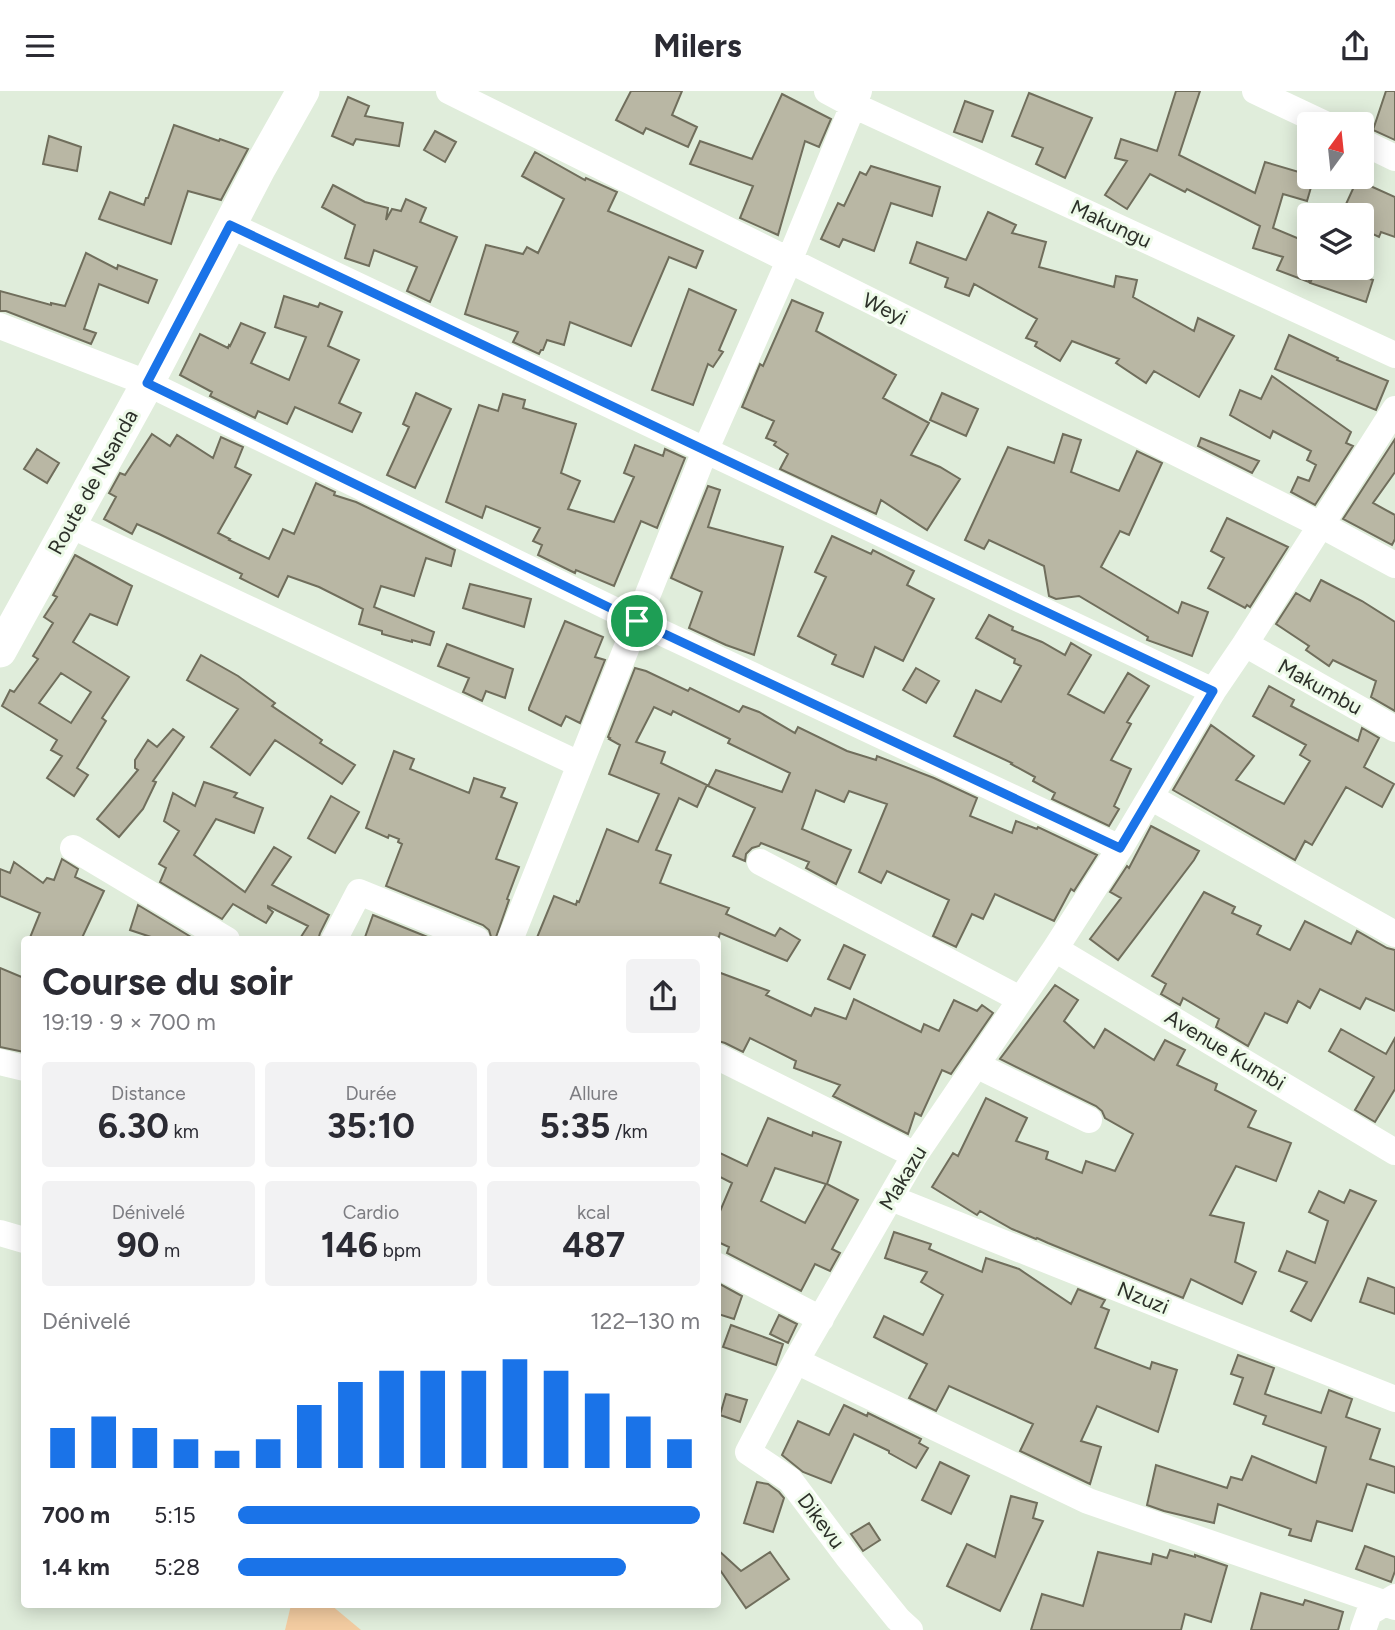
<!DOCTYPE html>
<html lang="fr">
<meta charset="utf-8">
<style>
body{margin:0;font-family:Figtree,sans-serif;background:#f2f2f3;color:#2b2b33;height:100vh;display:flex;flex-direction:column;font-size:26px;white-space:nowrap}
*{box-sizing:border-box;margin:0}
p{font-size:23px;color:#7c7c81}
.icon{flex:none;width:38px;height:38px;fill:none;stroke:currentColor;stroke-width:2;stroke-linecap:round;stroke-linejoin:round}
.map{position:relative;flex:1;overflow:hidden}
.side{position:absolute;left:21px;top:845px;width:700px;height:672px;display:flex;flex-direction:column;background:#fff;border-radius:7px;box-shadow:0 4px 18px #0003}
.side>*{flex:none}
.needle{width:46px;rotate:15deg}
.tools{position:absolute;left:1297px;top:21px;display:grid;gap:14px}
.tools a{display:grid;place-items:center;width:77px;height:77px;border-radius:7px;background:#fff;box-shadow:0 4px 18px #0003;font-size:35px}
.pin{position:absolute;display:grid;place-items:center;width:60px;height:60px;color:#fff;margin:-30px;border:4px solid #fff;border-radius:50%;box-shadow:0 2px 7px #0007}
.round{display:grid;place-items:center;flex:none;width:74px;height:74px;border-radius:7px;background:#f2f2f3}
.summary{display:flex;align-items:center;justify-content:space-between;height:119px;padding:0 21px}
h1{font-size:38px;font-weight:700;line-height:52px}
.figures{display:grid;grid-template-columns:repeat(3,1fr);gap:10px;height:119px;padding:7px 21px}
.figures div{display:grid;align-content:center;border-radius:7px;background:#f2f2f3;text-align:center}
.figures b{font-size:35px;font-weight:700}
.figures small{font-size:19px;font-weight:400}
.figures p{font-size:19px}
.chart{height:196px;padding:14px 21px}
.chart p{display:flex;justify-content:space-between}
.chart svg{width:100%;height:126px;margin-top:7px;stroke:#1a73e8;stroke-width:6}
ul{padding:0 21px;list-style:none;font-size:23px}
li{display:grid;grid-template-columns:112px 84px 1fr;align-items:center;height:52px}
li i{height:18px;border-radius:9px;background:#1a73e8}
header{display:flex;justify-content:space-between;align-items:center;height:91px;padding:0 21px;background:#fff;font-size:32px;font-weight:700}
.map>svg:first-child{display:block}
.green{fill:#f3cca1}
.building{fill:#b9b7a4;stroke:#706e5c;stroke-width:2;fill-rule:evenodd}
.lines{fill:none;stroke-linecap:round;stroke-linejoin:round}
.minor{stroke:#fff;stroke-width:26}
.tertiary{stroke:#fff;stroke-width:33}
.route-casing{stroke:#fff;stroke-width:14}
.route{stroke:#1a73e8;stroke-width:9}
.labels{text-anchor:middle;stroke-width:6;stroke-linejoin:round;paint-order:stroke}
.street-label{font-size:21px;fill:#2c3029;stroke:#edfae8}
</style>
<header><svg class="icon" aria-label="menu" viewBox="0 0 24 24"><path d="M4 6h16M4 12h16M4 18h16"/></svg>Milers<svg class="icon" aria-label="share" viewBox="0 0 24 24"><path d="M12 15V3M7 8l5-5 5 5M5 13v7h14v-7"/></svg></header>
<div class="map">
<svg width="1395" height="1539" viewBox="0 0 1395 1539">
<rect width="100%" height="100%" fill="#e0eddb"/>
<path class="green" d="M291 1514H331L361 1539H285Z"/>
<path class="building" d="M631 0H682L672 24 697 36 688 56 646 37 643 43 616 29Z
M1176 0H1200L1179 64 1255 102 1265 71 1309 84V86H1314L1307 110 1283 103 1273 137 1309 152V191L1277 179 1283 166 1253 157 1260 135 1187 98 1185 101 1150 83 1127 118 1105 104 1127 70 1115 67 1121 48 1157 60Z
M1386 0H1395V49L1373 39Z
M1029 2 1092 27 1065 87 1036 73 1043 57 1012 45Z
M782 3 831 28 819 56 805 50 778 144 740 127 753 95 690 73 700 50 752 68Z
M348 6 369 15 365 25 403 32 399 55 356 48 353 54 332 45Z
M965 10 993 20 982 51 954 41Z
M174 34 219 50 220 48 248 58 221 109 188 100 171 153 99 128 110 101 144 114 146 107H148Z
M435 40 456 51 445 71 424 59Z
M49 45 81 56 77 80 43 73Z
M535 61 585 89 586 87 617 101 608 120 703 160 696 177 669 166 631 255 570 231 564 254 547 249 543 259H541L539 263 513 251 518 241 465 223 486 154 523 163 527 156 538 162 564 108 522 85Z
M871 75 940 96 932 125 891 112 874 160 843 148 839 156 821 148 838 112 844 115 860 81 866 84Z
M1357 89 1395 106V146L1381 141 1379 146 1362 138V124H1341Z
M333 94 365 111 388 117 386 129 392 118 401 120 406 108 426 117 420 131 457 146 430 211 407 200 417 176 374 159 369 175 345 167 355 134 322 116Z
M988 121 1016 134 1012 142 1046 151 1039 176 1114 196 1116 185 1137 189 1133 206 1194 240 1198 227 1234 245 1199 306 1154 280 1146 292 1116 272 1119 268 1072 250 1060 270 1035 255 1037 251 1026 247 1037 228 974 193 969 205 945 196 948 187 910 172 917 151 966 169Z
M86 162 117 178 118 174 157 189 148 212 99 193 84 238 96 242 91 253 6 220H0V200L51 214V212L65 215Z
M1317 177H1325L1342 183 1343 180 1373 189 1366 211 1310 192Z
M689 198 736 219 719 259 723 261 713 276 708 273 693 314 652 299Z
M284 205 318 216 320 212 342 221 328 255 359 269 339 312 361 322 352 341 295 316 287 333 258 320 255 327 210 305 212 301 180 284 200 243 228 257 229 254 230 255 241 232 265 242 251 272 289 289 306 246 275 236Z
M792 209 823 222 816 240 896 284 883 307 929 332 911 364 940 376 960 388 927 439 881 409 876 423 780 378 788 363 774 354 776 351 766 347 774 330 742 316 760 273 763 275Z
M1289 244 1338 267 1337 269 1388 290 1376 319 1275 278Z
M1272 285 1351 341 1346 352 1353 355 1315 414 1291 401 1298 386 1309 390 1316 374 1307 369 1311 360 1273 340 1270 347 1230 324 1240 299 1261 308Z
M416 302 451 318 415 397 387 384 409 336 403 333Z
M942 302 978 318 966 345 930 329Z
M503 303 525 309 523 317 576 333 561 382 580 390 568 418 614 431 634 386 624 382 635 354 663 365 665 358 685 367 657 437 641 430 614 495 576 479 575 482 538 464 542 454 533 450 540 437 486 415 482 427 446 411 479 314 498 320Z
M152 343 170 355 177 344 213 367 221 346 243 356 235 376 251 384 218 442 230 448 229 449 269 468 283 438 294 443 316 392 335 401 334 404 356 411 455 459 451 475 426 467 414 505 381 495 374 516 434 541 430 554 412 549V551L382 543V540L359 533 363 518 319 496 288 485 278 506 240 487 242 483 159 443 137 433 132 443 104 428 116 406 109 402 120 382 125 384Z
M1063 343 1081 349 1071 381 1119 400 1137 360 1162 372 1129 444 1120 440 1101 476 1178 522 1182 511 1208 521 1192 565 1147 549 1148 546 1079 505 1056 508 1049 505 1044 475 989 449 984 458 965 449 1008 356 1054 372Z
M1201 347 1259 370 1252 382 1198 355Z
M1395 348V381L1373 412 1395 424V448L1392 454 1343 428Z
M37 358 59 372 47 392 24 378Z
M708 395 720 399 708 436 783 456 754 564 726 554 689 537 702 501 671 487Z
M1227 427 1288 456 1250 516 1247 514 1245 517 1208 497 1224 467 1211 460Z
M832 445 871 463 873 459 914 480 907 494 934 508 903 570 875 556 863 586 832 573 836 564 798 545 826 486 815 481Z
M75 464 132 495 117 534 90 523 73 551 129 586 102 627 106 630 77 677 88 684 74 705 47 687 62 665 51 659 57 649 2 615 10 599 14 601 38 568 33 565 53 532 44 526 57 506 53 504ZM61 582 91 601 71 632 39 612Z
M1321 489 1362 510 1395 531V620L1371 606 1376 590 1333 569 1329 575 1306 559 1309 555 1276 533 1296 502 1310 510Z
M470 493 531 508 524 536 463 517Z
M989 524 1013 536 1012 539 1042 551 1065 564 1071 552 1091 564 1068 603 1104 622 1128 582 1149 595 1127 631 1131 633 1111 669 1131 678 1114 715 1119 718 1109 735 1052 708 1055 702 1033 690 1035 686 1011 673 1012 672 954 645 976 599 1001 611 1021 575 1014 572 1015 568 976 547Z
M565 530 603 546 595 566 605 569 580 632 566 625 561 635 529 619V617Z
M447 553 513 578 505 607 486 600 482 610 463 601 469 587 438 575Z
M201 564 238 585 275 612 272 615 322 649 320 652 355 674 342 693 275 649 250 684 211 656 238 618 187 589Z
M635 577 646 580 688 600 690 597 739 621 743 615 759 621 795 642 798 636 847 660 876 669 877 665 934 687 977 707 970 725 1012 742 1016 730 1037 738 1038 736 1097 764 1074 800 1071 798 1054 830 995 803 983 828 972 823 956 856 933 845 949 809 887 780 881 792 859 781 887 713 849 700 844 711 816 699 802 738 851 759 836 793 806 777 809 771 761 752 759 755 752 757 746 763 745 770 733 765 755 717 708 695 716 679 782 701 790 682 728 652 730 648 673 620 671 624 654 616 636 651 665 661 661 672 707 694 697 716 679 707 656 759 671 764 660 792 729 817 726 823 775 845 780 837 800 849 787 870 720 842 718 849H536L554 805 576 814 577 810 579 811 607 738 638 751 659 703 609 683 620 654 609 648 610 647 608 646Z
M916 577 939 590 926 612 903 599Z
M1269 595 1294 609 1291 615 1358 650 1362 637 1379 647 1364 676 1394 693 1382 716 1346 696 1312 754 1305 750 1295 769 1173 699 1211 634 1254 665 1236 689 1284 713 1310 670 1300 664 1306 654 1253 625Z
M173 638 184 646 153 690 156 691 143 718 119 746 97 728 138 679 135 677V669L148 649 157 656Z
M394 660 414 668 410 678 469 702 474 687 505 697 501 706 517 712 496 768 519 776 507 808 509 809 495 849H492L489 839 483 834 386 795 402 753 398 751 399 748 389 744 388 747 366 737Z
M204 691 237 702 234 706 263 717 254 742 216 728 194 764 245 801 274 756 291 766 272 794 329 824 320 842 318 849H299L308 835 268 815V817L273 821 266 832 233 813 222 828 160 791 166 777 159 773 179 740 164 730 173 702 195 715Z
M331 705 359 721 335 762 308 747Z
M1151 735 1199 760 1194 769 1118 869 1090 848 1121 807 1110 801 1127 775 1129 777Z
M62 768 78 778 75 786 104 800 81 849H29L40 822 0 805V778L10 782 14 771 43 792 47 787 54 789Z
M1204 801 1235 816 1232 822 1261 835 1257 843 1290 859 1305 830 1351 853 1357 840 1387 857 1395 859V920L1366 907 1360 918 1320 898 1310 917 1298 910 1287 932 1265 922 1248 955 1216 936 1219 928 1183 907 1180 914 1161 903 1166 893 1152 885Z
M138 814 196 849H160L130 839Z
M373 824 435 849H364Z
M844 854 865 864 850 898 828 888Z
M0 877 24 887V961L0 956Z
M718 881 769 900 766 904 811 925 815 917 846 928 854 908 921 941 924 933 939 940 954 909 977 920 982 914 993 922 951 983 942 979 921 1025 915 1022 908 1043 833 1005 840 994 794 977 796 970 750 947 743 961 725 952 718 950Z
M1055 894 1078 909 1064 930 1094 957 1105 938 1154 969 1165 949 1185 959 1177 974 1217 993 1215 999 1256 1020 1248 1036 1291 1052 1276 1090 1236 1075 1210 1124 1244 1132 1235 1171 1256 1181 1242 1213 1191 1188 1183 1207 1048 1152 1037 1147 1036 1148 1012 1138 980 1120 977 1124 932 1096 953 1062 958 1065 986 1007 1027 1027 1016 1050 1048 1061 1046 1068 1082 1082 1086 1070 1115 1080 1133 1043 1105 1027 1102 1020 1096 1015 1000 968Z
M1341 938 1386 963 1395 947V998L1375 1031 1355 1019 1374 986 1329 960Z
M768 1027 812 1045 813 1041 841 1051 827 1093 858 1109 832 1158 840 1162 830 1180 815 1173 801 1200 727 1162 729 1156 718 1151V1125L732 1092 718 1085V1061L747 1075ZM775 1077 826 1093 805 1132 761 1110Z
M1350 1099 1376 1110 1311 1230 1291 1220 1307 1191 1279 1180 1287 1160 1315 1172 1328 1130 1309 1121 1319 1100 1344 1112Z
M894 1141 931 1153 929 1158 982 1181 986 1167 1019 1178 1071 1213 1078 1198 1105 1209 1101 1216 1109 1219 1095 1257 1150 1278 1152 1271 1177 1279 1158 1341 1097 1315 1081 1350 1101 1356 1090 1393 1020 1360 1033 1333 949 1295 936 1320 909 1307 927 1273 874 1246 884 1225 923 1244 943 1204 921 1191 927 1181 885 1167Z
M1368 1187 1395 1197V1223L1360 1211Z
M718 1192 742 1205 734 1228 718 1223Z
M779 1224 797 1233 788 1252 770 1243Z
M731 1234 783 1253 776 1274 723 1256Z
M1238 1264 1274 1277 1265 1303 1321 1322 1329 1299 1352 1308 1346 1326 1380 1338 1370 1368 1395 1376V1402L1367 1393 1352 1440 1317 1430 1311 1450 1289 1444 1291 1438 1218 1413 1214 1432 1164 1420 1147 1414 1156 1374 1227 1397 1231 1386 1242 1389 1252 1365 1316 1392 1326 1356 1263 1333 1266 1325 1234 1313 1243 1287 1231 1283Z
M726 1303 747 1309 740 1331 720 1324Z
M844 1314 867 1325 868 1322 921 1348 919 1352 928 1357 916 1377 889 1362V1360L854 1343 831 1392 803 1381 782 1364 798 1330 829 1344Z
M940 1371 969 1385 951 1423 922 1409Z
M757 1391 768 1393 779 1401 784 1407 773 1441 744 1432Z
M1011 1405 1037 1412 1033 1427 1043 1430 1000 1520 947 1495 967 1453 995 1466Z
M869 1432 880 1449 863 1460 851 1443Z
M1365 1455 1395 1466V1480L1391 1491 1356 1478Z
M718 1459 741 1480 770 1461 789 1488 746 1517 718 1476Z
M1170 1459 1195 1466V1464L1227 1475 1211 1531 1185 1523 1181 1539H1031L1042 1503 1083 1515 1098 1461 1151 1473 1153 1463 1167 1467Z
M1261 1502 1303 1514 1305 1509 1343 1521 1338 1539H1251Z"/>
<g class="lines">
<path class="minor" d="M449 0 1321 434 1395 474
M827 0 853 14 1395 264
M1255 0 1325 33
M1362 51 1395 67
M230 134 1213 600
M0 235 147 292 637 530 1120 757
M70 434 579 673
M1245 553 1395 638
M1150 706 1395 843
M73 757 227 849
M760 771 1020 908
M334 849 359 801 477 849
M510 849 705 360 789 170 859 0
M1055 858 1395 1061
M718 966 915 1064
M0 971 24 977
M976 974 1089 1029
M891 1107 1395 1308
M0 1142 24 1149
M718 1175 821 1228
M796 1270 1088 1410 1395 1516
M910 1539 898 1528 847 1465 790 1389 748 1361 796 1270 915 1064 1055 858 1120 757 1213 600 1245 553 1395 318
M1363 1539 1369 1522 1395 1506"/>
<path class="tertiary" d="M0 560 144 299 259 78 303 0"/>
</g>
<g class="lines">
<defs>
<path id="route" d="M230 134 1213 600 1120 757 637 530 147 292Z"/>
</defs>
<use href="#route" class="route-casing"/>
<use href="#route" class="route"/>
</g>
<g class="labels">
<g class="street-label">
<text transform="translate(1111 133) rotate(25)" y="7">Makungu</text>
<text transform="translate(885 218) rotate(26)" y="7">Weyi</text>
<text transform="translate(93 391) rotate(-61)" y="7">Route de Nsanda</text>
<text transform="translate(1320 596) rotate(29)" y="7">Makumbu</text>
<text transform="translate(1225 959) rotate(31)" y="7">Avenue Kumbi</text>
<text transform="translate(903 1087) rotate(-59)" y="7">Makazu</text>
<text transform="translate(1143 1207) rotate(22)" y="7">Nzuzi</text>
<text transform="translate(821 1430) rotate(53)" y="7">Dikevu</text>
</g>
</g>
</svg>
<div class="tools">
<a><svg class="needle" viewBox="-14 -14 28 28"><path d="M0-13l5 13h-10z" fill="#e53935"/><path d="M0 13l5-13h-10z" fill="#7c7c81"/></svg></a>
<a><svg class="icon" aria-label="layers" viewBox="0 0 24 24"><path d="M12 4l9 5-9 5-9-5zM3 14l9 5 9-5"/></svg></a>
</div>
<div class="pin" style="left:637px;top:530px;background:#1e9e55"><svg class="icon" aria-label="arrive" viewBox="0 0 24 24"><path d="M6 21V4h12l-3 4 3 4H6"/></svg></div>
<section class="side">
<div class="summary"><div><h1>Course du soir</h1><p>19:19 · 9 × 700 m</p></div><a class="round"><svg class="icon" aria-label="share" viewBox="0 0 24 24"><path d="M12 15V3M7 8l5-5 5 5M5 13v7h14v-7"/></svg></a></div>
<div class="figures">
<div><p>Distance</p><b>6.30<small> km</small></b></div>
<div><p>Durée</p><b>35:10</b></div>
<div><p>Allure</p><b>5:35<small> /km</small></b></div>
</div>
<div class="figures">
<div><p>Dénivelé</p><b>90<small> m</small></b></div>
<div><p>Cardio</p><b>146<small> bpm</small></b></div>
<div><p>kcal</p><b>487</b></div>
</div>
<div class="chart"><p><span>Dénivelé</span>122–130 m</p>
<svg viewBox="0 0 160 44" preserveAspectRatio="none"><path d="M5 44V30M15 44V26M25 44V30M35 44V34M45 44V38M55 44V34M65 44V22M75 44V14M85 44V10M95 44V10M105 44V10M115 44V6M125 44V10M135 44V18M145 44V26M155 44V34"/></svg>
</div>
<ul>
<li><b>700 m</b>5:15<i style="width:100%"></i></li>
<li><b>1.4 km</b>5:28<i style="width:84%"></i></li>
</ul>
</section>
</div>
